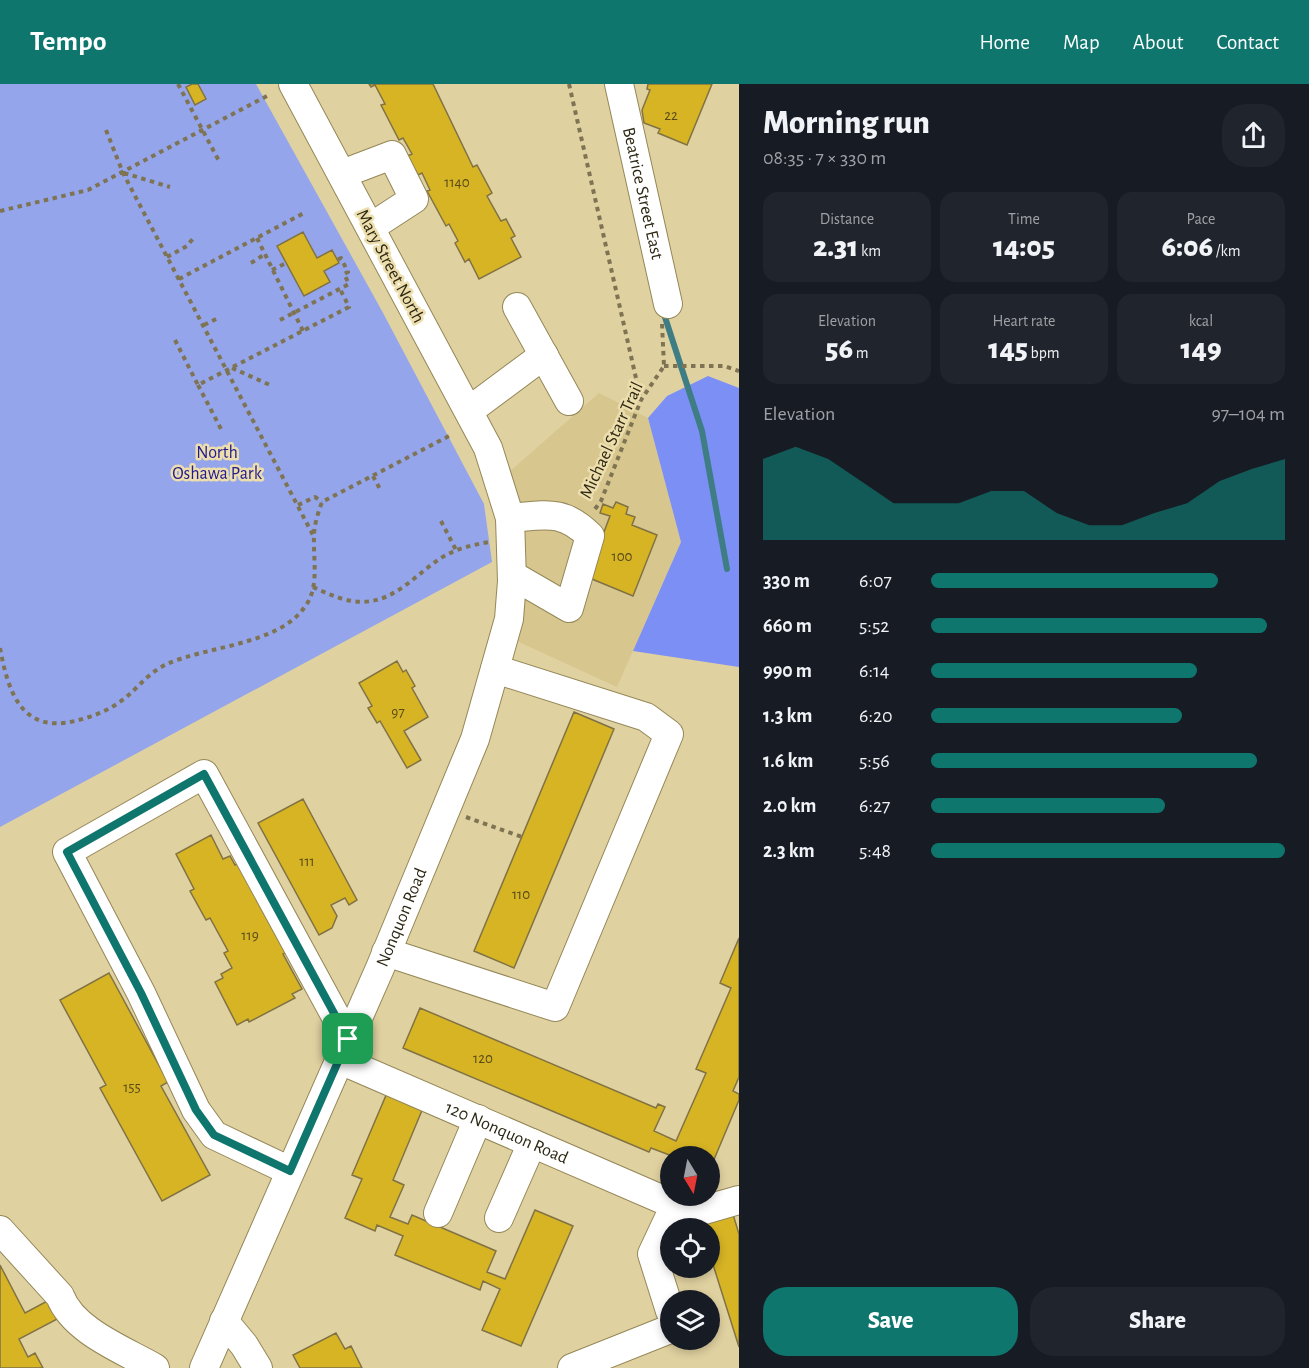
<!DOCTYPE html>
<meta charset="utf-8">
<style>
body{margin:0;font-family:"Alegreya Sans",sans-serif;background:#20242c;color:#f1f3f6;height:100vh;display:flex;flex-direction:column;font-size:22px;white-space:nowrap}
*{box-sizing:border-box;margin:0}
p{font-size:20px;color:#9ea1a6}
.icon{flex:none;width:33px;height:33px;fill:none;stroke:currentColor;stroke-width:2;stroke-linecap:round;stroke-linejoin:round}
.map{position:relative;flex:1;overflow:hidden}
.side{display:flex;flex-direction:column;background:#171b24;width:570px}
.side>*{flex:none}
.needle{width:39px;rotate:170deg}
.fabs{position:absolute;left:660px;top:1062px;display:grid;gap:12px}
.fabs a{display:grid;place-items:center;width:60px;height:60px;border-radius:50%;background:#171b24;box-shadow:0 3px 9px #0003;font-size:30px}
.pin{position:absolute;display:grid;place-items:center;width:51px;height:51px;color:#fff;margin:-26px;border-radius:12px;box-shadow:0 3px 9px #0006}
.round{display:grid;place-items:center;flex:none;width:63px;height:63px;border-radius:24px;background:#20242c}
.overview{display:flex;align-items:center;justify-content:space-between;height:102px;padding:0 24px}
h1{font-size:33px;font-weight:800;line-height:45px}
.figures{display:grid;grid-template-columns:repeat(3,1fr);gap:9px;height:102px;padding:6px 24px}
.figures div{display:grid;align-content:center;border-radius:15px;background:#20242c;text-align:center}
.figures b{font-size:30px;font-weight:800}
.figures small{font-size:16px;font-weight:400}
.figures p{font-size:16px}
.chart{height:168px;padding:12px 24px}
.chart p{display:flex;justify-content:space-between}
.chart svg{width:100%;height:108px;margin-top:6px;fill:#0f766e;opacity:.7}
.button{display:flex;gap:12px;margin-top:auto;padding:12px 24px}
.button a{flex:1;height:69px;border-radius:24px;background:#0f766e;color:#fff;font-size:24px;font-weight:800;line-height:69px;text-align:center}
.button a+a{background:#20242c;color:#f1f3f6}
ul{padding:0 24px;list-style:none;font-size:20px}
li{display:grid;grid-template-columns:96px 72px 1fr;align-items:center;height:45px}
li i{height:15px;border-radius:8px;background:#0f766e}
header{display:flex;align-items:center;gap:36px;box-sizing:border-box;height:84px;padding:0 30px;background:#0f766e;color:#fff}
header strong{font-size:28px}
nav{display:flex;gap:33px;margin-inline-start:auto;font-size:21px}
main{display:flex;flex:1;min-height:0}
.map>svg:first-child{display:block}
.built{fill:#d7c68e}
.green{fill:#94a5eb}
.forest{fill:#7c8ff5}
.lines{fill:none;stroke-linecap:round;stroke-linejoin:round}
.stream{stroke:#3e7d84;stroke-width:6}
.building{fill:#d7b424;stroke:#807244;stroke-width:1.5}
.minor-casing{stroke:#948758;stroke-width:30}
.path{stroke:#7e7453;stroke-width:4;stroke-dasharray:4.5 4.5;stroke-linecap:butt}
.minor{stroke:#fff;stroke-width:28}
.route-casing{stroke:#fff;stroke-width:12}
.route{stroke:#0f766e;stroke-width:8}
.labels{text-anchor:middle;stroke-width:5;stroke-linejoin:round;paint-order:stroke}
.number-label{font-size:15px;fill:#584b18}
.street-label{font-size:18px;fill:#2d2814;stroke:#eddead}
.park-label{font-size:18px;fill:#221a90;stroke:#eddead}
</style>
<header>
<strong>Tempo</strong>
<nav><a>Home</a><a>Map</a><a>About</a><a>Contact</a></nav>
</header>
<main>
<div class="map">
<svg width="739" height="1284" viewBox="0 0 739 1284">
<rect width="100%" height="100%" fill="#e0d1a0"/>
<path class="built" d="M599 309 648 334 681 458 617 603 506 552 500 396Z"/>
<path class="green" d="M0 0H256L382 227 484 420 492 478 0 743Z"/>
<path class="forest" d="M708 292 739 304V583L633 567 681 458 648 334 667 312Z"/>
<g class="lines">
<path class="stream" d="M663 227 702 347 727 485"/>
</g>
<path class="building" d="M192 0H198L206 15 195 21 186 3Z
M369 0H433L473 83 477 81 492 109 487 112 501 137 506 135 515 152 511 154 521 173 479 195 469 175 465 178 455 159 458 157 449 140 446 142 427 107 430 106 422 89 418 91 407 72 412 70 403 54 399 56 381 21 385 20 375 1 371 3Z
M648 0H712L687 61 658 49 660 45 644 39 642 26 650 6 647 5Z
M303 148 317 174 332 166 339 179 324 187 330 198 304 212 277 162Z
M616 418 628 423 626 430 635 433 632 441 657 451 633 512 587 493 610 432 600 429 603 420 613 424Z
M397 577 403 588 406 586 415 602 412 604 428 633 404 647 421 676 407 684 380 637 377 639 368 624 372 622 359 599Z
M574 628 614 645 514 884 474 867Z
M303 715 357 816 349 821 345 814 331 821 337 832 332 844 319 851 258 739Z
M211 751 223 775 230 772 235 781 240 779 289 867 283 870 302 905 292 910 295 914 249 938 248 935 237 941 215 898 223 894 221 890 232 884 224 869 228 867 210 834 206 836 190 807 194 805 176 770Z
M739 854V993L733 1007 739 1010V1016L710 1085V1072H672L651 1064 649 1068 403 964 420 924 656 1024 658 1020 665 1023 654 1047 676 1057 706 989 696 985 731 904 720 899Z
M109 889 168 998 161 1002 210 1091 162 1117 100 1004 106 1001 60 916Z
M387 1009 423 1024 393 1096 404 1101 390 1133 408 1140 412 1131 496 1167 487 1188 505 1195 535 1126 573 1142 521 1262 482 1246 500 1205 483 1197 480 1206 395 1171 403 1152 377 1141 375 1147 345 1134 362 1095 352 1091Z
M732 1127 739 1150V1263L710 1171V1144H701L699 1138Z
M0 1181 25 1229 53 1214 63 1232 19 1255 28 1273 35 1269 43 1284H0Z
M336 1249 345 1265 351 1262 362 1284H300L293 1271Z"/>
<g class="lines">
<defs>
<g id="minor">
<path id="s1" d="M619 0 668 220"/>
<path d="M342 90 392 71 414 115 371 143"/>
<path d="M517 223 569 317"/>
<path d="M470 326 544 271"/>
<path d="M510 434C546 431 563 425 590 452L569 524 512 491"/>
<path d="M386 868 555 923 669 650 646 633 495 585"/>
<path id="s2" d="M340 976 675 1121 652 1170 670 1227"/>
<path d="M290 1087 214 1051 196 1026 141 909 67 768 204 690 348 955"/>
<path d="M675 1121 704 1126 739 1116"/>
<path d="M438 1129 478 1035"/>
<path d="M499 1134 532 1059"/>
<path d="M0 1146 60 1212C73 1247 124 1266 155 1284"/>
<path d="M224 1237 244 1261 258 1284"/>
<path id="s3" d="M204 1284 380 884 475 655 509 535 512 497 510 434 488 364 293 0"/>
<path d="M572 1284 670 1245"/>
</g>
</defs>
<use href="#minor" class="minor-casing"/>
<path class="path" d="M178 0 219 77
M569 0 641 316
M106 46 123 89 313 451
M124 89 170 103
M0 127 88 106 267 12
M257 154 303 247
M167 173 187 162 195 152
M251 179 265 170
M272 186 286 179
M179 195 304 129
M280 236 349 200 344 190 348 188 341 174 337 176
M662 240 664 282
M204 241 220 233
M175 256 198 301 349 223 340 205
M664 282H724L739 287
M232 284 270 301
M198 301 221 345
M373 392 381 407
M298 421 315 413 322 418
M595 425 601 417 641 316 664 282
M441 437 456 466
M313 503C326 509 339 515 352 517 391 523 412 493 441 474 455 465 472 461 489 458
M0 564C8 607 21 650 75 637 91 633 108 627 121 617 138 605 146 590 167 580 207 562 277 561 304 524 320 504 313 477 314 453 314 441 318 429 322 418L451 351
M466 733 522 753"/>
<use href="#minor" class="minor"/>
</g>
<g class="lines">
<defs>
<path id="route" d="M204 690 348 955 290 1087 214 1051 196 1026 141 909 67 768Z"/>
</defs>
<use href="#route" class="route-casing"/>
<use href="#route" class="route"/>
</g>
<g class="labels">
<g class="number-label">
<text x="671" y="36">22</text>
<text x="457" y="103">1140</text>
<text x="622" y="477">100</text>
<text x="398" y="633">97</text>
<text x="307" y="782">111</text>
<text x="521" y="815">110</text>
<text x="250" y="856">119</text>
<text x="483" y="979">120</text>
<text x="132" y="1008">155</text>
</g>
<g class="street-label">
<text dy="6" stroke="none"><textPath href="#s1" startOffset="112">Beatrice Street East</textPath></text>
<text transform="translate(391 182) rotate(62)" y="6">Mary Street North</text>
<text transform="translate(611 356) rotate(-65)" y="6">Michael Starr Trail</text>
<text dy="6" stroke="none"><textPath href="#s3" startOffset="492">Nonquon Road</textPath></text>
<text dy="6" stroke="none"><textPath href="#s2" startOffset="182">120 Nonquon Road</textPath></text>
</g>
<g class="park-label">
<text x="217" y="374">North<tspan x="217" dy="21">Oshawa Park</tspan></text>
</g>
</g>
</svg>
<div class="fabs">
<a><svg class="needle" viewBox="-14 -14 28 28"><path d="M0-13l5 13h-10z" fill="#e53935"/><path d="M0 13l5-13h-10z" fill="#9ea1a6"/></svg></a>
<a><svg class="icon" aria-label="locate" viewBox="0 0 24 24"><circle cx="12" cy="12" r="6"/><path d="M12 2v4M12 18v4M2 12h4M18 12h4"/></svg></a>
<a><svg class="icon" aria-label="layers" viewBox="0 0 24 24"><path d="M12 4l9 5-9 5-9-5zM3 14l9 5 9-5"/></svg></a>
</div>
<div class="pin" style="left:348px;top:955px;background:#1e9e55"><svg class="icon" aria-label="arrive" viewBox="0 0 24 24"><path d="M6 21V4h12l-3 4 3 4H6"/></svg></div>
</div>
<section class="side">
<div class="overview"><div><h1>Morning run</h1><p>08:35 · 7 × 330 m</p></div><a class="round"><svg class="icon" aria-label="share" viewBox="0 0 24 24"><path d="M12 15V3M7 8l5-5 5 5M5 13v7h14v-7"/></svg></a></div>
<div class="figures">
<div><p>Distance</p><b>2.31<small> km</small></b></div>
<div><p>Time</p><b>14:05</b></div>
<div><p>Pace</p><b>6:06<small> /km</small></b></div>
</div>
<div class="figures">
<div><p>Elevation</p><b>56<small> m</small></b></div>
<div><p>Heart rate</p><b>145<small> bpm</small></b></div>
<div><p>kcal</p><b>149</b></div>
</div>
<div class="chart"><p><span>Elevation</span>97–104 m</p>
<svg viewBox="0 0 160 44" preserveAspectRatio="none"><path d="M0 44V11L10 6L20 11L30 20L40 29L50 29L60 29L70 24L80 24L90 33L100 38L110 38L120 33L130 29L140 20L150 15L160 11V44z"/></svg>
</div>
<ul>
<li><b>330 m</b>6:07<i style="width:81%"></i></li>
<li><b>660 m</b>5:52<i style="width:95%"></i></li>
<li><b>990 m</b>6:14<i style="width:75%"></i></li>
<li><b>1.3 km</b>6:20<i style="width:71%"></i></li>
<li><b>1.6 km</b>5:56<i style="width:92%"></i></li>
<li><b>2.0 km</b>6:27<i style="width:66%"></i></li>
<li><b>2.3 km</b>5:48<i style="width:100%"></i></li>
</ul>
<div class="button"><a>Save</a><a>Share</a></div>
</section>
</main>
